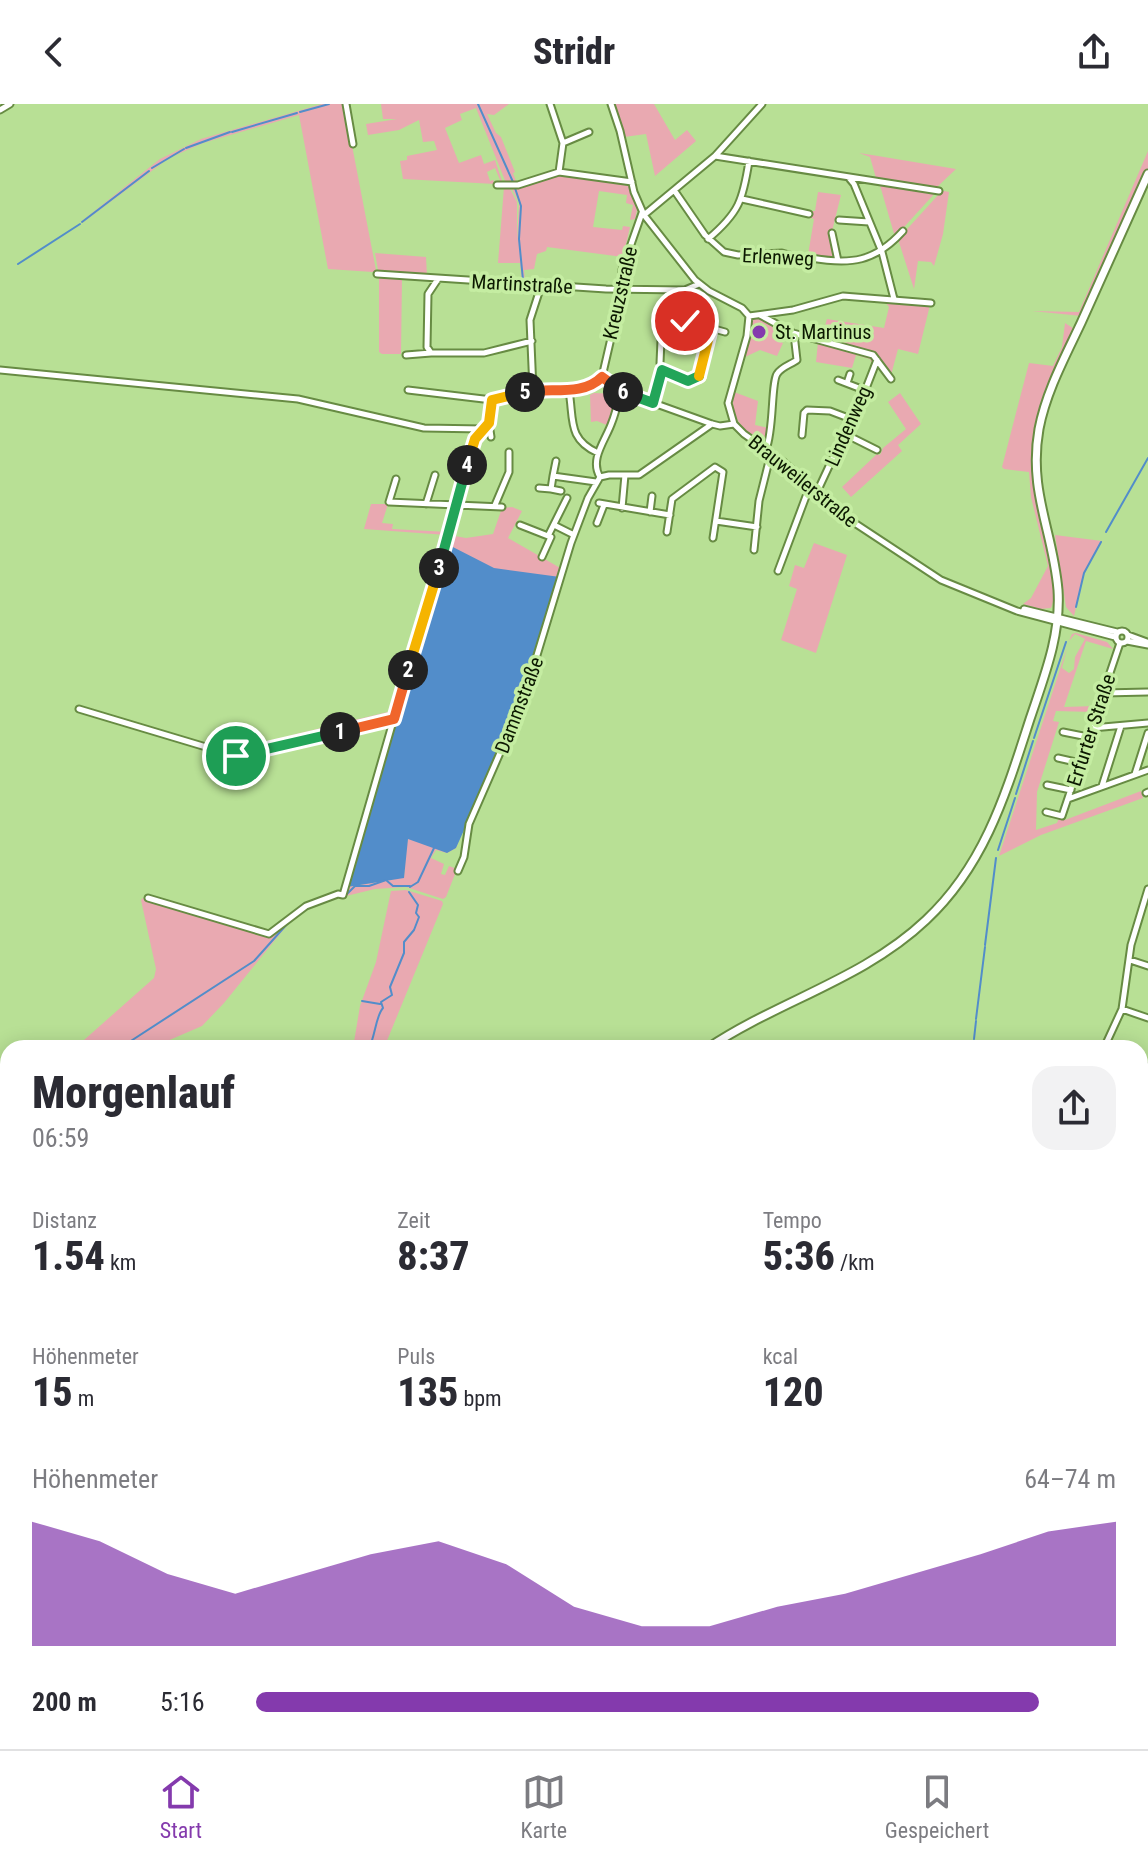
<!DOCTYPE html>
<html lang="de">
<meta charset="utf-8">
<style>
body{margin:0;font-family:"Roboto Condensed",sans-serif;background:#f2f2f3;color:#2b2b33;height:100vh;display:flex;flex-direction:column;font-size:30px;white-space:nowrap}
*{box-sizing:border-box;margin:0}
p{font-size:26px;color:#7c7c81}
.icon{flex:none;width:44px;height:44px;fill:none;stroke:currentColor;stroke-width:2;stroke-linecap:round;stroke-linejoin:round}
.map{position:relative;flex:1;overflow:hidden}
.side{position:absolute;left:0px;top:936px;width:1148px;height:710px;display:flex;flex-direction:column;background:#fff;border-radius:24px 24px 0 0;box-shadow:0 4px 20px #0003}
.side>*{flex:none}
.pin{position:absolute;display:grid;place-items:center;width:68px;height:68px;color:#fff;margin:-34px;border:4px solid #fff;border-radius:50%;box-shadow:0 2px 8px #0007}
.km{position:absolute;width:40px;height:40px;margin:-20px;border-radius:50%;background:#222;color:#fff;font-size:22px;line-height:40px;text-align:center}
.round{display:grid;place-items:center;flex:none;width:84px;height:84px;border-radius:24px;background:#f2f2f3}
.headline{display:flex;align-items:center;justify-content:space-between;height:136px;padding:0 32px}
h1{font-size:44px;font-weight:800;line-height:60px}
.metrics{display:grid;grid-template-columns:repeat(3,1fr);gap:12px;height:136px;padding:8px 32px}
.metrics div{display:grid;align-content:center}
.metrics b{font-size:40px;font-weight:800}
.metrics small{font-size:22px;font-weight:400}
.metrics p{font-size:22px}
.chart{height:224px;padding:16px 32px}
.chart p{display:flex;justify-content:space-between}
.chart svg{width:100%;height:144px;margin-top:8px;fill:#843aad;opacity:.7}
ul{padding:0 32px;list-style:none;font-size:26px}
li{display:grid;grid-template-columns:128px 96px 1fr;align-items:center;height:60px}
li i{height:20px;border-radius:10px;background:#843aad}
header{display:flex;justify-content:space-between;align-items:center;height:104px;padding:0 32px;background:#fff;font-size:36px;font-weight:800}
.tabs{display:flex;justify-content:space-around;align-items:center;height:112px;border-top:2px solid #e1e1e2;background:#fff;font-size:22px;color:#7c7c81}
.tabs a{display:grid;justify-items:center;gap:4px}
.tabs .selected{color:#843aad}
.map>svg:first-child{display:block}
.green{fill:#e9a9b1}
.water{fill:#528dca}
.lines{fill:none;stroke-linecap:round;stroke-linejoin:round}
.stream{stroke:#528dca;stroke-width:2}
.minor-casing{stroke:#678b43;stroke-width:9}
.major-casing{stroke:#678b43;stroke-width:11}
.minor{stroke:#fff;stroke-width:5}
.major{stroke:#fff;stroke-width:7}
.split-1-casing{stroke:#fff;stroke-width:16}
.split-2-casing{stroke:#fff;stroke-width:16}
.split-3-casing{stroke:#fff;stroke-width:16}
.split-4-casing{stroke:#fff;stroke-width:16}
.split-5-casing{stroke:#fff;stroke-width:16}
.split-6-casing{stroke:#fff;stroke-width:16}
.split-7-casing{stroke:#fff;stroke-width:16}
.split-8-casing{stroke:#fff;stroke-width:16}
.split-1{stroke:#22a559;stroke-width:10}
.split-2{stroke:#f0652b;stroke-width:10}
.split-3{stroke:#f5b400;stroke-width:10}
.split-4{stroke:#22a559;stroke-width:10}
.split-5{stroke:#f5b400;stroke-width:10}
.split-6{stroke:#f0652b;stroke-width:10}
.split-7{stroke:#22a559;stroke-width:10}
.split-8{stroke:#f5b400;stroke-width:10}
.poi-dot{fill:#843aad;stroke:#c5eda2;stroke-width:3}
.labels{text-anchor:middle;stroke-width:7;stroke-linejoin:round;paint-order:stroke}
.street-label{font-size:20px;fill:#0b1800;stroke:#c5eda2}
.poi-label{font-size:20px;fill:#0b1800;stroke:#c5eda2;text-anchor:start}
</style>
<header><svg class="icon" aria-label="back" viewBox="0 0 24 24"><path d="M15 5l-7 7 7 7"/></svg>Stridr<svg class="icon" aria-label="share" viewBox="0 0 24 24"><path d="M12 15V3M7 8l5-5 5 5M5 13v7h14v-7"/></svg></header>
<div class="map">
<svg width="1148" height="1645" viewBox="0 0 1148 1645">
<rect width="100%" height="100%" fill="#b8e095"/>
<path class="green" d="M322 0H344L376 166 373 168 328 165 299 11 203 39 169 54 82 119V117L160 55 201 35Z
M381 0H509L494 11 487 10 496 29 501 33 515 68 513 69 517 80 506 79 476 4 460 10 462 16 445 24 459 59 481 51 484 60 495 56 503 80 497 79 500 76 495 64 487 68 490 77 493 76 495 80 403 75 400 57 407 56V52L437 46 434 37 423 38 419 16 399 26 368 31 366 20 397 15H383Z
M613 0H654L675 36 687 26 696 37 655 72 646 30 624 33Z
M1148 47V65L1082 212 1032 207 1079 208Z
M859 49 872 51 956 65 937 83 876 74 870 53Z
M557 70 630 82 637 106 635 115 630 116 633 101 626 99 627 91 599 87 593 123 622 126 623 122 630 123 623 153 547 143 546 147 537 150 534 165 524 166 525 178H522L520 159H498L504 83H509L517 98V137L519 99 511 83Z
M879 78 936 88 895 133Z
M944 87 949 88 943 130 934 162 931 158 918 157 914 185 898 135 940 89Z
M818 88 841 91 830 135 833 153 830 155 808 151 814 115 809 113 810 107H815Z
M375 149 426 153 427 172 381 169 378 166Z
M382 172 402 173 401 250H382L379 248V174Z
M885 198 930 201 918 250 898 245 891 271 876 252 828 238 832 225 825 222 827 215 884 224 889 203Z
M761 214 776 223 772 234 783 239 777 252 760 246 745 253 752 218 754 215Z
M1065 219 1076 226C1056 270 1032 316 1033 365 1034 401 1064 475 1051 504L1040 505 1023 500 1031 494 1048 462 1031 393 1029 368 1004 365 1002 363 1029 259 1053 262 1062 243Z
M818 238 874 254 872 260 870 255 856 251 852 264 816 258Z
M734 288 758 297 755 321 769 324 765 333V339C744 327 729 315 734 288Z
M594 289 618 290 609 322 597 317 591 318 590 291Z
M900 289 921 320 898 341 902 347 851 393 842 383 877 350 880 351 883 344 906 325 888 298Z
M371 400H388L382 419 393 420 392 425 448 428 447 431 364 425Z
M512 403 522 407 508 434 562 465 456 744 447 749 436 746 431 754 444 760 441 770 445 771 449 762 457 765 446 793 443 795 406 783 375 785 346 792 347 783 404 773 406 742 421 693 449 431 466 434 493 430 502 404Z
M1055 431 1102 437 1084 470 1074 512 1066 503Z
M814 439 847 451 816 549 781 536 797 485 789 482 795 461 804 464Z
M1076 529 1107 538 1113 545 1086 537 1064 603 1095 602 1093 608 1056 607 1053 617 1059 618 1037 688 1036 726 1057 719 1059 714 1065 716 1141 687 1143 694 1041 731 999 752 1067 544 1062 564 1069 569 1074 565 1075 553 1085 535 1075 530 1069 537 1072 530Z
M396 606 393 614 239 651 226 647Z
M406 786 442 797 443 800 384 944H353L360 902 376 858 391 787Z
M340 790 341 793 306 806 288 820 224 899 202 922 151 944H75L154 874 156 865 141 796 143 794 273 832 305 804Z
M0 1106 8 1110V1330L0 1335Z
M1148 1525V1645H901L902 1638H1140V1526Z
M602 1638H841V1645H602Z"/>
<path class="water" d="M447 440 494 464 560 473 523 594 456 744 447 749 408 735 404 774 347 783Z"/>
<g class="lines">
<path class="stream" d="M478 0 513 78
M300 8 329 0
M232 28 297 9
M186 44 230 28
M152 64 184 45
M515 84 521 102 519 135 523 176
M82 118 149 67
M18 160 80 120
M1106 428 1148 354
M1076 503 1084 469 1101 438
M1034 634 1066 538
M1016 690 1033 637
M998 746 1015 694
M410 783 418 778 434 744
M347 790 355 782H369L386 776 393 782H410
M985 841 996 754
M362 897 380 900
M976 915 985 843
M974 935 976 917
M120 944 254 857 288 819
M369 944C375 933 376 911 383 904L381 898 392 891 390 883 404 849V838L414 826 419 813 416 809 418 801 409 788
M973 944V942
M515 1638V1645
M903 1645 904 1638"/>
<defs>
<path id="minor" d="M346 0 353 40
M550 0 563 39 559 68
M611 0 620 27 634 88 644 111 695 176 709 187 742 204 749 212 747 232 728 299 734 320 744 330 785 359 847 414 941 476 1017 507 1115 533
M0 6 10 0
M563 39 589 28
M715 52 939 87
M849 74 854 80 882 148 894 195
M497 81H518L559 68 632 78
M674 86 705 131 724 148 738 151 782 149 807 156 811 154C851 161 875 158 903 127
M742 95 809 110
M644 111 715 52 762 0
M839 116 869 118
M832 129 838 157
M708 135C739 109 743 96 749 57
M377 170 606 185 685 186 699 180
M438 175 428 190 427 243 431 249H484L532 237
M760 211 793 229 873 251 891 275
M749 212 793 206 843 192 931 199
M685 217 725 228
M406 251 431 249
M0 266 298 295 424 324 483 325
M662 266 688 277 697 275 710 225
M602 273 621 191 622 166 642 109
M602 273 623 288 712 320 720 322 734 320
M838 276 864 286
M847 279 850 270
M408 286 492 296
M533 286 530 216 541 182
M569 287C574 315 567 335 598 349
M653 299 662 266 660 259 662 213
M489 320 491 333
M845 330 877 346
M802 331 804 309 807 306 830 307 851 315
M766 345C774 327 771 279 777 270 781 263 792 260 797 256L794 230
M556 357 553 372 596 378
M553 372 551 385 561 387
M600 373 609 371H639L712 320
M600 373C589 355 606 336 612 318 616 308 618 297 621 287
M396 375 389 398 502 403
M539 384 551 385
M817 388 851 315 856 310 877 256
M599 399 670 411
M426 400 435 371
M495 401 509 368V348
M622 404 625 371
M650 408 652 392
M716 417 757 423
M597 419 604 401
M520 421 548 432
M554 421 574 431
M667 428 672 395 715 363 723 368 713 434
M754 446 759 397 771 349
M542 453 551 433 548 432 567 394
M778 467 808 387 812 383
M1024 505 1117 528
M1116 533a6 6 0 1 1 12 0a6 6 0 1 1-12 0Z
M1128 531 1147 538
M1127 537 1148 541
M1103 589 1148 588
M79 605 236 652 394 615
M1092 624 1148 619
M1063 628 1088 633
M1058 654 1080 659
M1135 670 1148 629
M1047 681 1071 686
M1102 682 1121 622
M1146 689 1148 688
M1068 695 1148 666
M1046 708 1062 712 1120 539
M458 767 464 753 469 720 524 594 571 439 588 394 600 373
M148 794 269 830 306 802 338 790 343 791 466 364 475 335 489 319 491 297C523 276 574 301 602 273
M1130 856 1148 862
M1122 905 1148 914
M1104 944 1122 905 1131 841 1148 785
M1140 959 1148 963
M1140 1003 1148 979
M1140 1019 1148 1022
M1140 1092 1148 1075
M1140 1239 1148 1240
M1140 1412 1148 1411
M1140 1460 1148 1459
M0 1502 8 1497
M300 1638 304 1645
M405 1638 407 1645
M505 1638 506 1645
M578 1638 579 1645
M601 1638 602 1645
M269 1645 279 1638
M324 1645 341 1638
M435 1645 456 1638"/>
<path id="major" d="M708 944C778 897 864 875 926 816 985 761 1006 689 1030 615 1044 573 1061 531 1058 486 1053 427 1028 387 1039 325 1046 288 1065 253 1081 219 1103 169 1126 120 1148 70
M0 1100 8 1104
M1140 1199 1148 1204
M480 1645 484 1638"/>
</defs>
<use href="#minor" class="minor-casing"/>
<use href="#major" class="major-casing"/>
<use href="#minor" class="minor"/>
<use href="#major" class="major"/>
</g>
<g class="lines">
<defs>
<path id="split-1" d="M236 652 340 628"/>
<path id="split-2" d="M340 628 394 615 408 566"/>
<path id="split-3" d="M408 566 439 464"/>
<path id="split-4" d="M439 464 467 361"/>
<path id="split-5" d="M467 361 475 335 489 319 492 296 525 288"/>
<path id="split-6" d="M525 288C551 283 582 293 602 273L623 288"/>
<path id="split-7" d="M623 288 653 299 662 266 688 277 699 272"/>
<path id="split-8" d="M685 217 705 222 710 228 699 272"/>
</defs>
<use href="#split-1" class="split-1-casing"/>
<use href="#split-2" class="split-2-casing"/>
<use href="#split-3" class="split-3-casing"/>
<use href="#split-4" class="split-4-casing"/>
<use href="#split-5" class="split-5-casing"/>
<use href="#split-6" class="split-6-casing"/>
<use href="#split-7" class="split-7-casing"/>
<use href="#split-8" class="split-8-casing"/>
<use href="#split-1" class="split-1"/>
<use href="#split-2" class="split-2"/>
<use href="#split-3" class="split-3"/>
<use href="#split-4" class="split-4"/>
<use href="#split-5" class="split-5"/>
<use href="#split-6" class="split-6"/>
<use href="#split-7" class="split-7"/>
<use href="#split-8" class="split-8"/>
</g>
<circle class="poi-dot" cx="759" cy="228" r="8"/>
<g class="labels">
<g class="street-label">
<text transform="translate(778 153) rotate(3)" y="7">Erlenweg</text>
<text transform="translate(522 180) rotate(3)" y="7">Martinstraße</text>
<text transform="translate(620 189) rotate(-77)" y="7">Kreuzstraße</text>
<text transform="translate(848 322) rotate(-66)" y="7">Lindenweg</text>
<text transform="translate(803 377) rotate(39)" y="7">Brauweilerstraße</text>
<text transform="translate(519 601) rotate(-69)" y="7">Dammstraße</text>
<text transform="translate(1091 626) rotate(-72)" y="7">Erfurter Straße</text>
</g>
<g class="poi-label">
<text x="775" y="235">St. Martinus</text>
</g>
</g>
</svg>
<div class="pin" style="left:236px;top:652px;background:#1e9e55"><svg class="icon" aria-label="arrive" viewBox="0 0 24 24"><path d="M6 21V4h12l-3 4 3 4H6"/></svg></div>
<div class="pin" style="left:685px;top:217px;background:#d93025"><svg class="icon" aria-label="check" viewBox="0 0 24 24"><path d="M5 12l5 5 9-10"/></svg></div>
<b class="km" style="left:340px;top:628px">1</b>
<b class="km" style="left:408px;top:566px">2</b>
<b class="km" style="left:439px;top:464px">3</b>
<b class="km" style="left:467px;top:361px">4</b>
<b class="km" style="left:525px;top:288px">5</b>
<b class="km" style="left:623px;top:288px">6</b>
<section class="side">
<div class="headline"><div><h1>Morgenlauf</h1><p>06:59</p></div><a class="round"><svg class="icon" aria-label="share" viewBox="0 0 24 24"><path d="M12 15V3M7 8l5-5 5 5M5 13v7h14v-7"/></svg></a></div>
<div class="metrics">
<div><p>Distanz</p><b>1.54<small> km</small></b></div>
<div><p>Zeit</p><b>8:37</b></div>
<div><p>Tempo</p><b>5:36<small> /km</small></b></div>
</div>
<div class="metrics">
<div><p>Höhenmeter</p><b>15<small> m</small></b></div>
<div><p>Puls</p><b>135<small> bpm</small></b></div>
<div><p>kcal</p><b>120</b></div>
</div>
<div class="chart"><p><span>Höhenmeter</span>64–74 m</p>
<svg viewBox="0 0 160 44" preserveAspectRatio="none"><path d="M0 44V6L10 12L20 22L30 28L40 22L50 16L60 12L70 19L80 32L90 38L100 38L110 32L120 28L130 22L140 16L150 9L160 6V44z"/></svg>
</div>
<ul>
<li><b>200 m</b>5:16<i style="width:91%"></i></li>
</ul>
</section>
</div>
<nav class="tabs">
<a class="selected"><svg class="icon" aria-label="home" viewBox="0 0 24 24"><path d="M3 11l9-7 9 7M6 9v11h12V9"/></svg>Start</a>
<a><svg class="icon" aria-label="map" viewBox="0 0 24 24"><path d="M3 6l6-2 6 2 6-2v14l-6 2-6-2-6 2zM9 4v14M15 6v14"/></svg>Karte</a>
<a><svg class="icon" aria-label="saved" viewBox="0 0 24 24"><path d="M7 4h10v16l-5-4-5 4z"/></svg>Gespeichert</a>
</nav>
